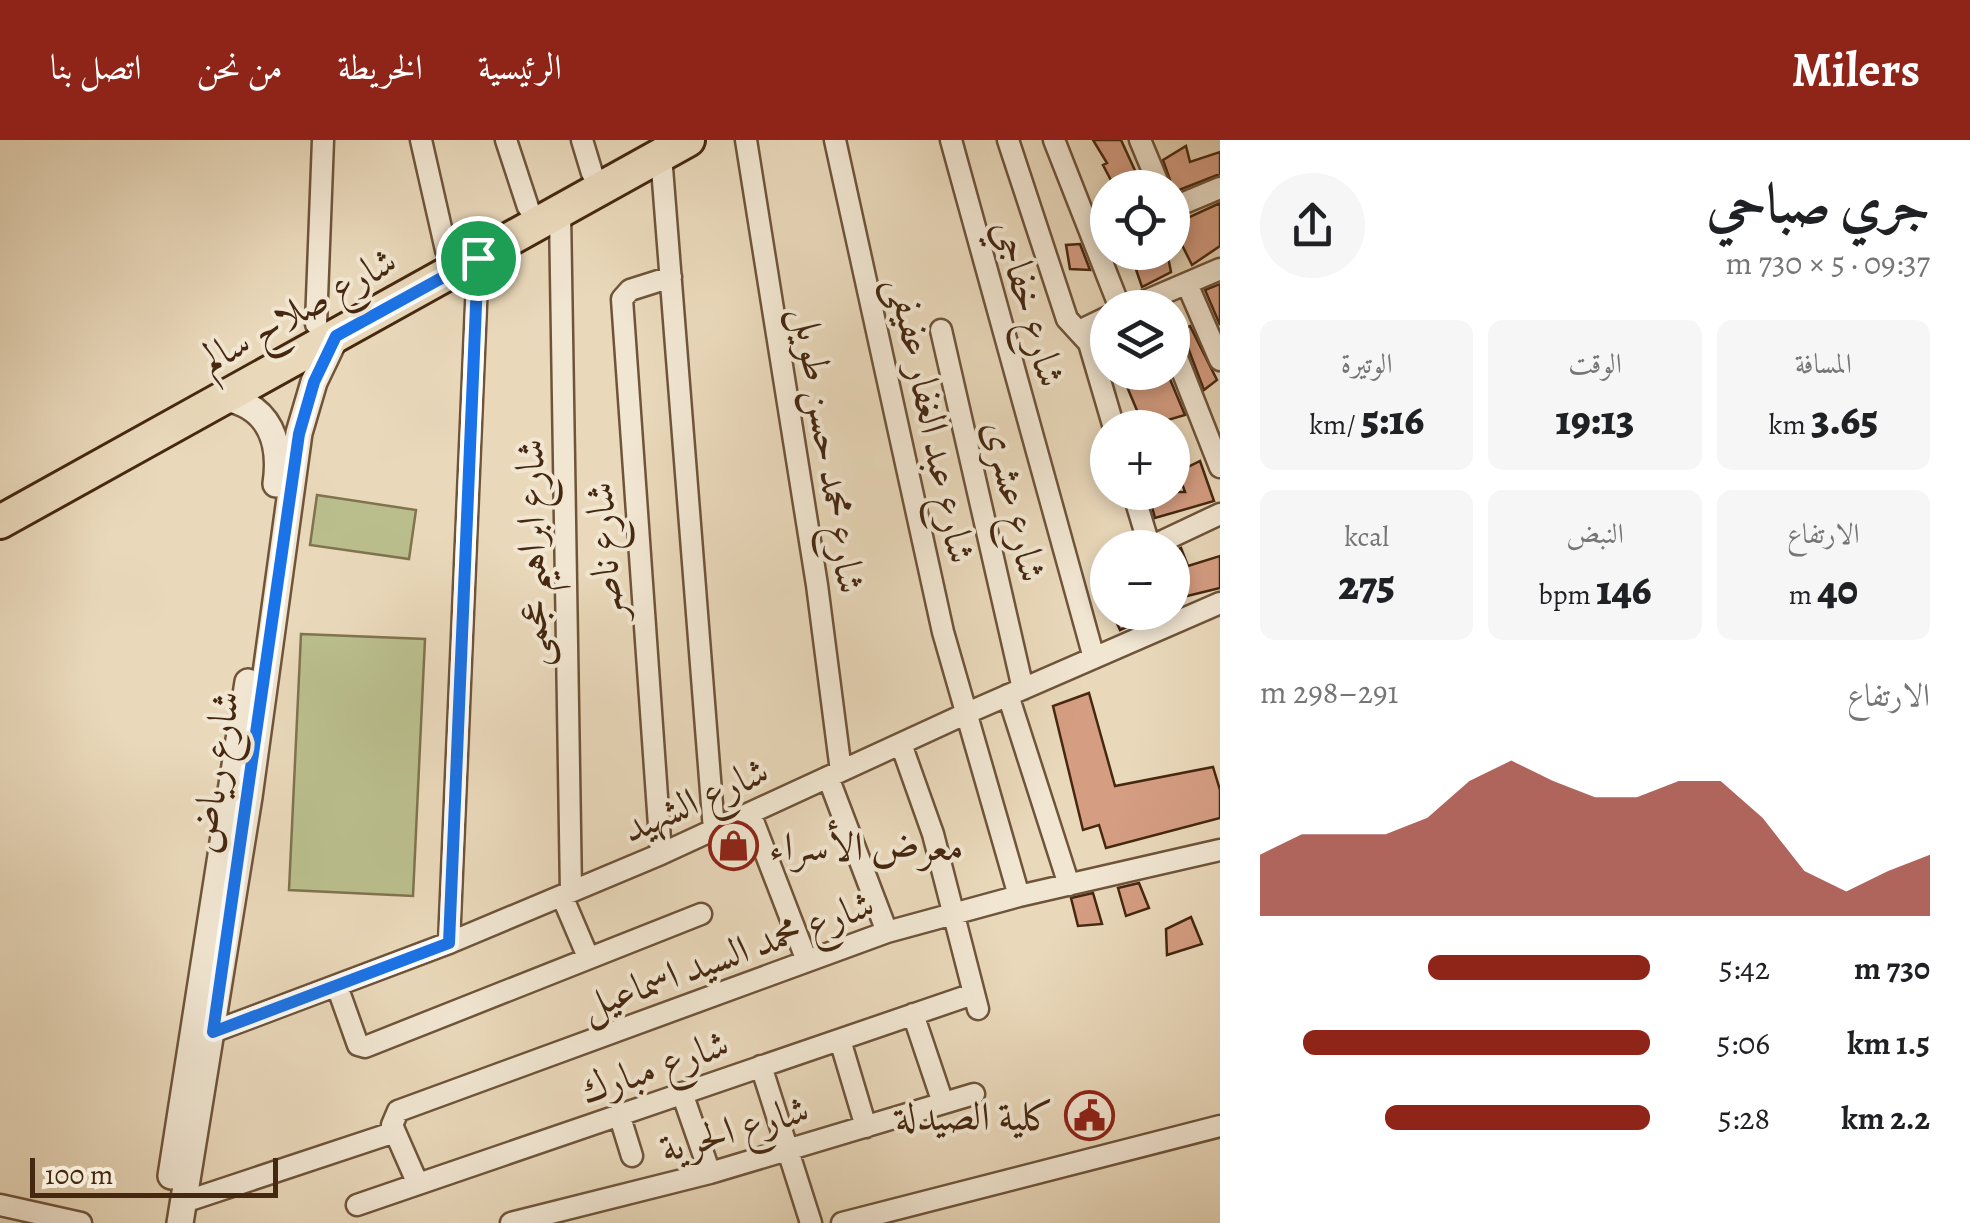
<!DOCTYPE html>
<html lang="ar">
<meta charset="utf-8">
<style>
body{margin:0;font-family:Alegreya,Amiri,serif;background:#f6f6f6;color:#202124;direction:rtl;height:100vh;display:flex;flex-direction:column;font-size:38px;white-space:nowrap}
*{box-sizing:border-box;margin:0}
p{font-size:32px;color:#757577}
.icon{flex:none;width:55px;height:55px;fill:none;stroke:currentColor;stroke-width:2;stroke-linecap:round;stroke-linejoin:round}
.map{position:relative;flex:1;overflow:hidden;direction:ltr}
.details{display:flex;flex-direction:column;background:#fff;width:750px}
.details>*{flex:none}
.tools{position:absolute;left:1090px;top:30px;display:grid;gap:20px}
.tools a{display:grid;place-items:center;width:100px;height:100px;border-radius:50%;background:#fff;box-shadow:0 5px 15px #0003;font-size:50px}
.scale{position:absolute;left:30px;bottom:25px;width:248px;box-sizing:border-box;padding-left:10px;border:5px solid #462810;border-top:0;font-size:28px;line-height:35px;white-space:nowrap;color:#462810;-webkit-text-stroke:8px #f1e6d2;paint-order:stroke}
.pin{position:absolute;display:grid;place-items:center;width:85px;height:85px;color:#fff;margin:-42px;border:5px solid #fff;border-radius:50%;box-shadow:0 2px 10px #0007}
.round{display:grid;place-items:center;flex:none;width:105px;height:105px;border-radius:52px;background:#f6f6f6}
.summary{display:flex;align-items:center;justify-content:space-between;height:170px;padding:0 40px}
h1{font-size:55px;font-weight:800;line-height:75px}
.figures{display:grid;grid-template-columns:repeat(3,1fr);gap:15px;height:170px;padding:10px 40px}
.figures div{display:grid;align-content:center;border-radius:15px;background:#f6f6f6;text-align:center}
.figures b{font-size:42px;font-weight:800}
.figures small{font-size:28px;font-weight:400}
.figures p{font-size:28px}
.chart{height:280px;padding:20px 40px}
.chart p{display:flex;justify-content:space-between}
.chart svg{width:100%;height:180px;margin-top:10px;fill:#8f2418;opacity:.7}
ul{padding:0 40px;list-style:none;font-size:32px}
li{display:grid;grid-template-columns:160px 120px 1fr;align-items:center;height:75px}
li i{height:25px;border-radius:12px;background:#8f2418}
header{display:flex;align-items:center;gap:60px;box-sizing:border-box;height:140px;padding:0 50px;background:#8f2418;color:#fff}
header strong{font-size:48px}
nav{display:flex;gap:55px;margin-inline-start:auto;font-size:35px}
main{display:flex;flex:1;min-height:0}
.map>svg:first-child{display:block}
.green{fill:#babe8d;stroke:#80734e;stroke-width:2.5}
.building{fill:#d59e83;stroke:#462810;stroke-width:2.5}
.lines{fill:none;stroke-linecap:round;stroke-linejoin:round}
.minor-casing{stroke:#6f543a;stroke-width:25}
.tertiary-casing{stroke:#6f543a;stroke-width:30}
.primary-casing{stroke:#462810;stroke-width:38}
.minor{stroke:#f1e6d2;stroke-width:20}
.tertiary{stroke:#f1e6d2;stroke-width:25}
.primary{stroke:#e9d8ba;stroke-width:32}
.route-casing{stroke:#fff;stroke-width:20}
.route{stroke:#1a73e8;stroke-width:12}
.labels{text-anchor:middle;stroke-width:8;stroke-linejoin:round;paint-order:stroke}
.street-label{font-size:40px;fill:#462810;stroke:#f1e6d2}
.poi-label{font-size:40px;fill:#462810;stroke:#f1e6d2;text-anchor:start}
</style>
<header>
<strong>Milers</strong>
<nav><a>الرئيسية</a><a>الخريطة</a><a>من نحن</a><a>اتصل بنا</a></nav>
</header>
<main>
<section class="details">
<div class="summary"><div><h1>جري صباحي</h1><p>09:37 · 5 × 730 m</p></div><a class="round"><svg class="icon" aria-label="share" viewBox="0 0 24 24"><path d="M12 15V3M7 8l5-5 5 5M5 13v7h14v-7"/></svg></a></div>
<div class="figures">
<div><p>المسافة</p><b>3.65<small> km</small></b></div>
<div><p>الوقت</p><b>19:13</b></div>
<div><p>الوتيرة</p><b>5:16<small> /km</small></b></div>
</div>
<div class="figures">
<div><p>الارتفاع</p><b>40<small> m</small></b></div>
<div><p>النبض</p><b>146<small> bpm</small></b></div>
<div><p>kcal</p><b>275</b></div>
</div>
<div class="chart"><p><span>الارتفاع</span>291–298 m</p>
<svg viewBox="0 0 160 44" preserveAspectRatio="none"><path d="M0 44V29L10 24L20 24L30 24L40 20L50 11L60 6L70 11L80 15L90 15L100 11L110 11L120 20L130 33L140 38L150 33L160 29V44z"/></svg>
</div>
<ul>
<li><b>730 m</b>5:42<i style="width:57%"></i></li>
<li><b>1.5 km</b>5:06<i style="width:89%"></i></li>
<li><b>2.2 km</b>5:28<i style="width:68%"></i></li>
</ul>
</section>
<div class="map">
<svg width="1220" height="1083" viewBox="0 0 1220 1083">
<rect width="100%" height="100%" fill="#e9d8ba"/>
<filter id="stains"><feTurbulence type="fractalNoise" baseFrequency=".002" numOctaves="4"/><feColorMatrix values="0 0 0 0 .2 0 0 0 0 .09 0 0 0 0 .02 0 0 0 .5 -.17"/></filter>
<radialGradient id="worn" r=".72"><stop offset=".6" stop-color="#630" stop-opacity="0"/><stop offset="1" stop-color="#630" stop-opacity=".3"/></radialGradient>
<path class="green" d="M317 355 416 370 409 419 310 405Z
M301 494 425 499 413 756 289 750Z"/>
<path class="building" d="M1093 0H1121L1143 48H1115L1103 25 1107 23Z
M1186 6 1190 22 1220 12V34L1174 52 1163 20Z
M1220 63V106L1192 125 1172 85Z
M1080 104 1090 130 1070 129 1066 105Z
M1130 112H1167L1171 132 1142 147Z
M1220 144V185L1205 150Z
M1190 186 1217 240 1204 250 1185 200 1176 192Z
M1151 232H1167L1185 275 1144 287 1125 242Z
M1200 321 1214 361 1155 378 1148 352H1185L1178 332Z
M1181 408 1188 426 1220 416V448L1179 458 1172 438V412Z
M1112 472H1159L1120 490Z
M1089 553 1115 646 1213 627 1220 650V678L1106 708 1099 685 1083 690 1053 566Z
M1139 743 1149 768 1126 776 1118 748Z
M1093 753 1102 784 1078 786 1071 758Z
M1191 777 1202 804 1167 815 1166 789Z"/>
<g class="lines">
<defs>
<path id="minor" d="M421 0 446 110
M506 0 528 67
M582 0 592 33
M746 0 817 445 841 631
M835 0 943 492 1019 756
M951 0 1094 518
M1008 0 1067 179 1089 203 1114 288
M1054 0 1120 168
M1140 0 1160 48
M661 15 714 690
M1172 68 1220 48
M560 72 571 752
M1187 144 1220 220
M1129 168 1220 129
M316 184 323 0
M941 190 1023 549
M1079 191 1108 177
M1172 205 1220 327
M1133 352 1150 408
M1150 407 1220 374
M1008 555 1069 745
M901 604 933 694 978 869
M828 637 887 792
M750 673 807 821
M661 714 622 159 630 150 671 137
M562 756 588 817
M449 803 478 118
M337 846 358 905 365 907 701 774
M913 874 943 963
M199 897 449 803 661 714 965 574 1220 463
M840 900 866 987
M761 926 811 1083
M682 953 710 1033
M619 974 632 1016
M417 1042 392 985 398 971 887 792 1019 756 1220 710
M184 1062 395 992
M0 1065 81 1083
M357 1065 973 854
M511 1083 710 1033 974 954
M842 1083 1220 986"/>
<path id="tertiary" d="M225 258C270 266 282 303 276 344
M171 1036 248 542
M180 1083 249 657 299 293 314 242 336 196"/>
<path id="primary" d="M0 382 688 0"/>
</defs>
<use href="#minor" class="minor-casing"/>
<use href="#tertiary" class="tertiary-casing"/>
<use href="#primary" class="primary-casing"/>
<use href="#minor" class="minor"/>
<use href="#tertiary" class="tertiary"/>
<use href="#primary" class="primary"/>
</g>
<g class="lines">
<defs>
<path id="route" d="M478 118 449 803 213 892 299 294 314 242 336 196Z"/>
</defs>
<use href="#route" class="route-casing"/>
<use href="#route" class="route"/>
</g>
<defs>
<symbol id="shop-ring" viewBox="-11 -11 22 22"><circle r="9.5" fill="#f1e6d2" stroke="#8f2418" stroke-width="1.5"/><path d="M-5-2.5h2.3a2.7 3.5 0 0 1 5.4 0H5L5.5 6h-11ZM-1.5-2.5h3a1.5 2.3 0 0 0-3 0Z" fill="#8f2418"/></symbol>
<symbol id="civic-ring" viewBox="-11 -11 22 22"><circle r="9.5" fill="#f1e6d2" stroke="#8f2418" stroke-width="1.5"/><path d="M-.6-6.5H3V-4.5H.6V-3L4-1V1h2V6H-6V1h2V-1L-.6-3ZM-1.2 2.5V6h2.4V2.5Z" fill="#8f2418"/></symbol>
</defs>
<g fill-rule="evenodd">
<use href="#shop-ring" x="706" y="678" width="55" height="55"/>
<use href="#civic-ring" x="1062" y="948" width="55" height="55"/>
</g>
<g class="labels">
<g class="street-label">
<text transform="translate(1030 163) rotate(74)" y="14">شارع خفاجي</text>
<text transform="translate(298 169) rotate(-29)" y="14">شارع صلاح سالم</text>
<text transform="translate(933 280) rotate(78)" y="14">شارع عبد الغفار عفيفى</text>
<text transform="translate(830 310) rotate(81)" y="14">شارع محمد حسن طويل</text>
<text transform="translate(1016 361) rotate(77)" y="14">شارع عشرى</text>
<text transform="translate(603 411) rotate(-94)" y="14">شارع ناصر</text>
<text transform="translate(531 413) rotate(-91)" y="14">شارع ابراهيم عجمى</text>
<text transform="translate(214 632) rotate(-82)" y="14">شارع رياض</text>
<text transform="translate(695 659) rotate(-24)" y="14">شارع الشهيد</text>
<text transform="translate(727 814) rotate(-20)" y="14">شارع محمد السيد اسماعيل</text>
<text transform="translate(654 926) rotate(-19)" y="14">شارع مبارك</text>
<text transform="translate(734 988) rotate(-16)" y="14">شارع الحرية</text>
</g>
<g class="poi-label">
<text x="769" y="720">معرض الأسراء</text>
<text x="1054" y="990" text-anchor="end">كلية الصيدلة</text>
</g>
</g>
<rect width="100%" height="100%" filter="url(#stains)"/>
<rect width="100%" height="100%" fill="url(#worn)"/>
</svg>
<div class="tools">
<a><svg class="icon" aria-label="locate" viewBox="0 0 24 24"><circle cx="12" cy="12" r="6"/><path d="M12 2v4M12 18v4M2 12h4M18 12h4"/></svg></a>
<a><svg class="icon" aria-label="layers" viewBox="0 0 24 24"><path d="M12 4l9 5-9 5-9-5zM3 14l9 5 9-5"/></svg></a>
<a>+</a>
<a>−</a>
</div>
<div class="scale">100 m</div>
<div class="pin" style="left:478px;top:118px;background:#1e9e55"><svg class="icon" aria-label="arrive" viewBox="0 0 24 24"><path d="M6 21V4h12l-3 4 3 4H6"/></svg></div>
</div>
</main>
